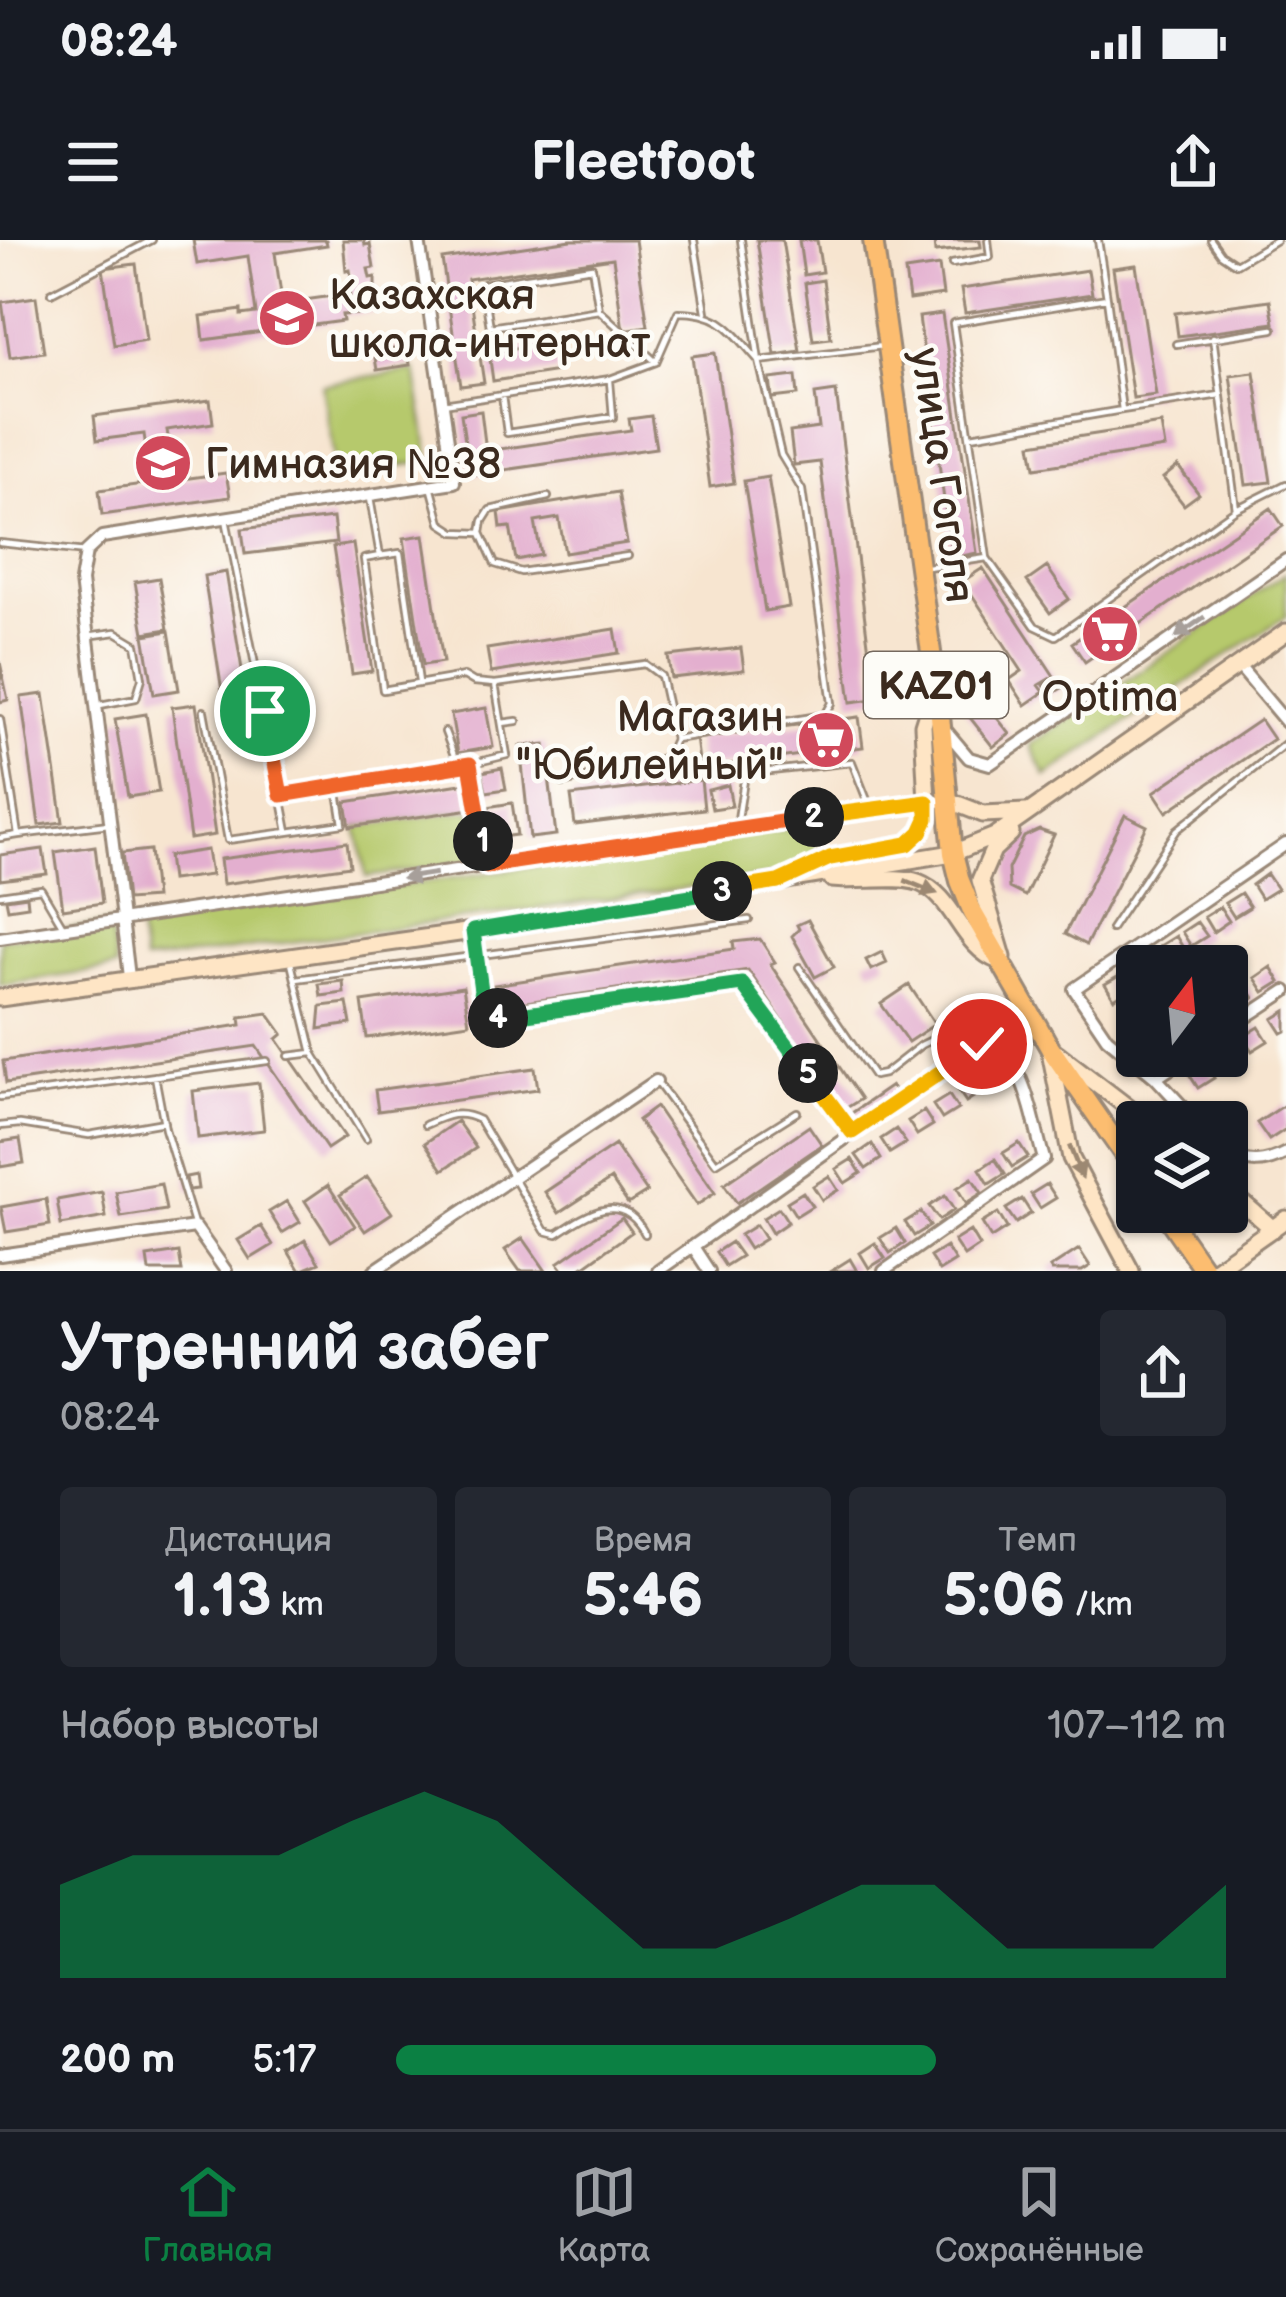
<!DOCTYPE html>
<html lang="ru">
<meta charset="utf-8">
<style>
body{margin:0;font-family:"Balsamiq Sans",sans-serif;background:#242831;color:#f1f3f6;height:100vh;display:flex;flex-direction:column;font-size:45px;white-space:nowrap}
*{box-sizing:border-box;margin:0}
p{font-size:39px;color:#9ea1a6}
.icon{flex:none;width:66px;height:66px;fill:none;stroke:currentColor;stroke-width:2;stroke-linecap:round;stroke-linejoin:round}
.map{position:relative;height:1031px;overflow:hidden}
.side{display:flex;flex-direction:column;background:#171b24;flex:1}
.side>*{flex:none}
.needle{width:78px;rotate:16deg}
.fabs{position:absolute;left:1116px;top:705px;display:grid;gap:24px}
.fabs a{display:grid;place-items:center;width:132px;height:132px;border-radius:12px;background:#171b24;box-shadow:0 3px 9px #0004;font-size:60px}
.pin{position:absolute;display:grid;place-items:center;width:102px;height:102px;color:#fff;margin:-51px;border:6px solid #fff;border-radius:50%;box-shadow:0 3px 12px #0007}
.km{position:absolute;width:60px;height:60px;margin:-30px;border-radius:50%;background:#222;color:#fff;font-size:33px;line-height:60px;text-align:center}
.round{display:grid;place-items:center;flex:none;width:126px;height:126px;border-radius:12px;background:#242831}
.head{display:flex;align-items:center;justify-content:space-between;height:204px;padding:0 60px}
h1{font-size:66px;font-weight:800;line-height:90px}
.figures{display:grid;grid-template-columns:repeat(3,1fr);gap:18px;height:204px;padding:12px 60px}
.figures div{display:grid;align-content:center;border-radius:12px;background:#242831;text-align:center}
.figures b{font-size:60px;font-weight:800}
.figures small{font-size:33px;font-weight:400}
.figures p{font-size:33px}
.chart{height:336px;padding:24px 60px}
.chart p{display:flex;justify-content:space-between}
.chart svg{width:100%;height:216px;margin-top:12px;fill:#0b8043;opacity:.7}
ul{padding:0 60px;list-style:none;font-size:39px}
li{display:grid;grid-template-columns:192px 144px 1fr;align-items:center;height:90px}
li i{height:30px;border-radius:15px;background:#0b8043}
.status{display:flex;justify-content:space-between;align-items:center;height:84px;padding:0 60px;background:#171b24;direction:ltr}
.status svg{height:33px;fill:currentColor}
header{display:flex;justify-content:space-between;align-items:center;height:156px;padding:0 60px;background:#171b24;font-size:54px;font-weight:800}
.dock{display:flex;justify-content:space-around;align-items:center;height:168px;border-top:3px solid #363941;background:#171b24;font-size:33px;color:#9ea1a6}
.dock a{display:grid;justify-items:center;gap:6px}
.dock .current{color:#0b8043}
.map>svg:first-child{display:block}
.green{fill:#b6c96c;stroke:#787a45;stroke-width:3}
.building{fill:#e3afcf}
.lines{fill:none;stroke-linecap:round;stroke-linejoin:round}
.lane-casing{stroke:#987;stroke-width:10}
.street-casing{stroke:#987;stroke-width:16}
.secondary-casing{stroke:#987;stroke-width:21}
.highway-casing{stroke:#987;stroke-width:24}
.lane{stroke:#fff;stroke-width:4.5}
.street{stroke:#fff;stroke-width:10}
.secondary{stroke:#fee5c5;stroke-width:15}
.highway{stroke:#fcbd6f;stroke-width:18}
.oneway{fill:#a79f9a}
.oneway2{fill:#9c8872}
.split-1-casing{stroke:#fff;stroke-width:24}
.split-2-casing{stroke:#fff;stroke-width:24}
.split-3-casing{stroke:#fff;stroke-width:24}
.split-4-casing{stroke:#fff;stroke-width:24}
.split-5-casing{stroke:#fff;stroke-width:24}
.split-6-casing{stroke:#fff;stroke-width:24}
.split-1{stroke:#f0652b;stroke-width:15}
.split-2{stroke:#f0652b;stroke-width:15}
.split-3{stroke:#f5b400;stroke-width:15}
.split-4{stroke:#22a559;stroke-width:15}
.split-5{stroke:#22a559;stroke-width:15}
.split-6{stroke:#f5b400;stroke-width:15}
.labels{text-anchor:middle;stroke-width:9;stroke-linejoin:round;paint-order:stroke}
.shield{fill:#fdfcf7;stroke:#75695f;stroke-width:3}
.shield-label{font-size:39px;font-weight:bold;fill:#3b2a1e}
.poi-label{font-size:42px;fill:#3b2a1e;stroke:#fdfcf7;text-anchor:start}
.street-label{font-size:42px;fill:#3b2a1e;stroke:#fdfcf7}
</style>
<div class="status"><b>08:24</b><svg viewBox="0 0 49 12"><path d="M0 12V9h3v3zM5 12V6h3v6zM10 12V3h3v9zM15 12V0h3v12zM26 1h20v11H26zM47 4h2v5h-2z"/></svg></div>
<header><svg class="icon" aria-label="menu" viewBox="0 0 24 24"><path d="M4 6h16M4 12h16M4 18h16"/></svg>Fleetfoot<svg class="icon" aria-label="share" viewBox="0 0 24 24"><path d="M12 15V3M7 8l5-5 5 5M5 13v7h14v-7"/></svg></header>
<div class="map">
<svg width="1286" height="1031" viewBox="0 0 1286 1031">
<rect width="100%" height="100%" fill="#fdfcf7"/>
<filter id="ink" filterUnits="userSpaceOnUse"><feTurbulence type="fractalNoise" baseFrequency=".00833" numOctaves="2"/><feDisplacementMap in="SourceGraphic" scale="24" xChannelSelector="R" yChannelSelector="G"/><feConvolveMatrix kernelMatrix="1 2 1 2 8 2 1 2 1" color-interpolation-filters="sRGB"/></filter>
<filter id="wash" filterUnits="userSpaceOnUse"><feTurbulence type="fractalNoise" baseFrequency=".004" numOctaves="4" result="noise"/><feDisplacementMap in="SourceGraphic" scale="48" xChannelSelector="R" yChannelSelector="G"/><feGaussianBlur stdDeviation="2.7" result="paint"/><feColorMatrix in="noise" values="0 0 0 0 0 0 0 0 0 0 0 0 0 0 0 0 0 1.4 0 .05"/><feComposite in="paint" operator="in"/></filter>
<g filter="url(#wash)">
<rect width="100%" height="100%" fill="#f7e5d0"/>
<path class="green" d="M415 130 430 221 337 236 322 145Z
M1286 333V376L1046 536 1030 505Z
M471 569 481 621 366 637 357 586Z
M811 585 819 617 777 636 144 722 138 684Z
M110 683 116 728 0 745V699Z"/>
<g id="blocks">
<path class="building" d="M193 0H326L327 5 275 13 283 68 298 66 297 61 340 55V59L350 58 348 42 352 41 350 30 346 31 343 0H364L365 5 370 4 374 28 368 29 370 38 375 37V73L342 75 343 81 204 100 201 76 241 70V75L256 73 248 16 197 24Z
M571 0H635L648 86 623 90 613 18 468 39 484 143 461 146 442 19Z
M757 0H782L800 111 775 115Z
M799 0H817L822 32 804 35Z
M934 0H980L981 7 935 12Z
M136 24 146 100 114 105 103 28Z
M1136 25 1156 155 1133 158 1113 28Z
M939 26 943 55 909 60 905 31Z
M1088 30 1092 54 965 73 961 49Z
M823 40 831 98 813 100 805 43Z
M36 57 44 112 10 117 2 62Z
M1270 60 1274 83 1178 96 1175 73Z
M942 74 977 313 952 318 919 77Z
M554 102 558 131 493 141 489 112Z
M408 107 410 125 377 130 374 112Z
M715 113 734 243 710 247 692 116Z
M1254 132 1271 242 1246 245 1230 135Z
M796 136 798 155 772 158 770 139Z
M836 151 875 459 851 462 820 222 794 225 790 192 819 188 815 154Z
M210 160 213 183 167 190 175 240 226 233 230 257 102 275 99 250 151 243 144 194 97 200 94 176Z
M481 171 486 211 631 190 629 179 651 176 656 208 470 235 461 174Z
M1161 184 1165 208 1035 228 1031 204Z
M1178 226 1199 254 1184 265 1163 238Z
M768 237 789 367 765 371 744 241Z
M618 252 627 303 565 313 559 278 535 282 541 315 516 320 510 287 501 288 499 272Z
M1271 268 1283 286 1085 422 1072 403Z
M333 278 336 303 245 314 242 289Z
M424 295 443 422 423 425 404 298Z
M353 304 372 431 352 434 333 307Z
M1047 327 1069 359 1050 373 1027 341Z
M983 328 1054 436 1039 445 1044 452 1025 465 1009 440 1022 431 963 341Z
M226 332 247 460 224 464 204 336Z
M159 338 168 389 144 393 135 342Z
M615 389 619 413 491 433 487 409Z
M169 391 179 450 154 454 144 395Z
M741 408 744 430 671 438 668 416Z
M0 422 8 460 0 462Z
M1056 438 1062 448 1050 455 1044 445Z
M974 449 1010 494 993 507 957 461Z
M44 454 63 582 39 585 21 457Z
M196 464 215 595 190 599 172 467Z
M486 468 493 507 458 513 451 474Z
M146 474 159 552 128 557 115 479Z
M859 477 863 507 700 528 696 498Z
M1260 480 1273 499 1167 572 1154 552Z
M545 504 556 595 530 598 520 506Z
M502 528 506 549 486 552 482 532Z
M701 540 704 569 575 585 571 556Z
M467 543 471 569 350 587 346 562Z
M728 545 732 566 712 569 708 550Z
M512 563 517 595 492 598 487 567Z
M1125 575 1147 586 1086 705 1065 694Z
M1039 590 1054 595 1025 656 1009 648 1008 629 1024 597Z
M347 602 350 626 223 644 220 619Z
M95 606 102 663 63 669 55 612Z
M43 609 47 634 0 640V615Z
M150 610 155 658 127 660 122 613Z
M207 610 211 635 171 640 168 616Z
M1267 634 1277 649 1261 659 1252 645Z
M1241 653 1250 667 1234 677 1225 663Z
M27 656 28 666 8 669 6 659Z
M1220 667 1229 681 1213 692 1204 677Z
M808 680 834 727 815 737 792 696 799 689 797 685Z
M1197 682 1207 696 1191 706 1182 692Z
M1176 696 1185 711 1169 721 1160 706Z
M760 699 775 722 770 724 861 859 843 870 748 730 498 766 494 745 734 709 733 702Z
M882 712 887 723 871 730 866 720Z
M1271 727 1280 742 1264 752 1255 738Z
M1121 735 1130 749 1114 759 1105 744Z
M343 741 344 753 321 756 319 744Z
M1245 744 1254 758 1239 768 1229 754Z
M909 745 935 784 908 802 881 764Z
M463 747 469 783 367 798 362 762Z
M347 763 351 784 319 789 321 766Z
M1286 771V791L1282 793 1273 779Z
M268 773 283 794 277 799 345 897 327 909 256 806 6 843 3 821 241 785 240 777Z
M1259 787 1268 801 1252 811 1243 797Z
M1227 803 1239 821 1223 831 1213 816H1227Z
M1205 824 1214 838 1198 848 1189 834Z
M535 828 538 849 378 871 375 850Z
M972 837 981 852 966 862 956 847Z
M259 843 264 890 198 898 193 851Z
M891 846 899 856 862 881H853L849 875Z
M949 855 958 869 942 879 933 865Z
M1286 864V889L1269 900 1257 883Z
M656 867 715 953 697 965 638 880Z
M924 871 933 885 917 895 908 881Z
M457 881 476 908 443 930 425 903Z
M809 886 822 905 737 963 724 944Z
M896 889 906 903 890 913 881 899Z
M20 899 24 923 0 927V902Z
M1019 903 1028 917 1012 927 1003 913Z
M872 904 881 919 866 929 856 915Z
M615 905 647 952 628 964 611 939 559 973 545 952Z
M852 919 861 933 845 943 836 929Z
M995 919 1005 934 989 944 980 929Z
M196 935 198 949 188 950 186 937Z
M829 936 838 950 822 960 813 946Z
M367 937 392 973 365 991 340 955Z
M972 938 982 953 966 963 957 948Z
M161 944 166 970 121 977 116 952Z
M1047 944 1056 958 1040 968 1031 954Z
M328 945 355 986 331 1001 305 961Z
M102 952 106 977 61 985 57 960Z
M803 952 812 966 796 976 787 962Z
M945 956 954 970 939 980 929 966Z
M46 959 50 985 6 992 1 967Z
M1022 959 1031 973 1016 983 1006 969Z
M287 961 300 982 282 993 269 972Z
M779 968 788 982 772 993 763 978Z
M921 972 930 986 914 996 905 982Z
M998 973 1007 988 991 998 982 983Z
M622 978 632 992 577 1031H564L558 1023Z
M756 985 765 999 749 1009 740 995Z
M261 986 273 1005 250 1019 238 1000Z
M896 988 905 1003 890 1013 880 998Z
M970 991 979 1006 964 1016 954 1001Z
M523 998 546 1031H520L505 1010Z
M305 1000 319 1023 300 1031 288 1011Z
M731 1002 741 1016 725 1026 716 1012Z
M875 1003 885 1018 869 1028 860 1013Z
M946 1007 955 1021 939 1031 930 1017Z
M1079 1009 1090 1026 1082 1031H1052L1050 1028Z
M179 1012 182 1031H149L147 1017Z
M850 1019 857 1031H831Z"/>
</g>
</g>
<g filter="url(#ink)">
<use href="#blocks" fill-opacity="0" stroke="#987" stroke-width="3"/>
<g class="lines">
<defs>
<path id="lane" d="M694 0 706 72
M1098 0 1107 58
M1211 0 1221 14 1236 24 1276 0
M952 24 990 17 988 0
M51 53 152 0
M599 70 490 87 483 44 592 27 599 70 656 122
M1213 97 1236 269
M1176 104 1273 89
M502 156 507 193 613 177 610 141
M443 164 610 139 656 122 678 72C722 72 731 90 759 121L883 106
M1122 170 1220 155
M971 196 1122 170 1107 58 953 83 987 318
M431 246 441 283 455 292 481 293 483 281 490 270 548 257
M370 258 380 316 364 319 383 450 464 436 474 442 495 444 507 515 470 524 486 626
M226 279 281 555
M481 293 495 324 521 332 628 316
M0 303 86 312
M380 316 400 313 419 442
M927 327 987 318 1035 386 1056 396 1236 269 1286 244
M87 396 116 392 136 404 142 438 136 458 100 465
M495 444 645 424 661 436 675 499 667 517 563 543
M204 471 228 600 288 592
M0 479 18 595 109 584
M502 483 517 481
M675 499 825 475 832 463 802 250 781 215 759 121 741 0
M337 546 343 584 288 592 281 555C344 545 407 536 470 524L455 518 445 492
M737 585 745 534 852 522 869 565
M0 598 18 595
M0 655 41 649 64 688
M1111 689 1177 590 1286 503
M474 696 485 780 742 744 852 893
M799 727 874 836 884 834 921 805 971 781 977 783 997 806
M296 739 749 680
M313 813 366 899
M289 816 313 813 291 723
M155 836 165 889 195 987
M659 845 716 923 797 872
M0 857 267 821
M425 885C445 876 458 869 479 880L545 991 557 994C590 972 622 951 645 994
M0 886 20 884 89 895 164 882"/>
<path id="street" d="M1238 425 1286 482
M942 486 969 518 990 524 1286 320
M0 698 737 588 903 564 950 561
M129 737 81 341 86 312 102 297 454 242 419 0
M1227 790 1286 751
M1156 838 1189 816
M1197 882 1156 838 1107 798 1074 749 1286 604
M1227 912C1247 926 1265 924 1286 913
M694 1008 709 1031
M0 1015 195 987 226 1031
M374 1031 656 841
M658 1031 966 813 982 804C1027 812 1032 881 1044 919L884 1031"/>
<path id="secondary" d="M950 561 983 574 1026 572
M791 636 830 618 908 604 921 592 927 579V562L923 485 935 447
M832 639C857 642 898 635 918 642 955 656 960 706 999 721
M1003 717 980 640 993 610 1011 593
M0 758 473 691 953 613 995 596 1286 392
M1050 811 1071 918 1131 1031
M1057 813 1147 882
M1227 949 1273 989
M1212 1031 1286 979"/>
<path id="highway" d="M873 0 940 476 953 613 960 641 973 673 1050 808 1137 933
M1164 972 1205 1031"/>
</defs>
<use href="#lane" class="lane-casing"/>
<use href="#street" class="street-casing"/>
<use href="#secondary" class="secondary-casing"/>
<use href="#highway" class="highway-casing"/>
<use href="#lane" class="lane"/>
<use href="#street" class="street"/>
<use href="#secondary" class="secondary"/>
<use href="#highway" class="highway"/>
</g>
<defs><path id="oneway-solid" d="M-6-.8H1V-3.2L6.5 0L1 3.2V.8H-6Z" transform="scale(3)"/></defs>
<g class="oneway">
<use href="#oneway-solid" transform="translate(1190 387) rotate(145)"/>
<use href="#oneway-solid" transform="translate(419 636) rotate(171)"/>
</g>
<g class="oneway2">
<use href="#oneway-solid" transform="translate(921 647) rotate(22)"/>
<use href="#oneway-solid" transform="translate(1076 922) rotate(68)"/>
</g>
</g>
<g class="lines" filter="url(#ink)">
<defs>
<path id="split-1" d="M265 471 281 555 470 524 483 601"/>
<path id="split-2" d="M483 601 487 626 814 577"/>
<path id="split-3" d="M722 651 778 642 830 618 908 604 921 592 927 579V562L814 577"/>
<path id="split-4" d="M498 778 485 780 473 691 722 651"/>
<path id="split-5" d="M498 778 742 744 808 833"/>
<path id="split-6" d="M808 833 852 892 982 804"/>
</defs>
<use href="#split-1" class="split-1-casing"/>
<use href="#split-2" class="split-2-casing"/>
<use href="#split-3" class="split-3-casing"/>
<use href="#split-4" class="split-4-casing"/>
<use href="#split-5" class="split-5-casing"/>
<use href="#split-6" class="split-6-casing"/>
<use href="#split-1" class="split-1"/>
<use href="#split-2" class="split-2"/>
<use href="#split-3" class="split-3"/>
<use href="#split-4" class="split-4"/>
<use href="#split-5" class="split-5"/>
<use href="#split-6" class="split-6"/>
</g>
<defs>
<symbol id="school-disc" viewBox="-11 -11 22 22"><circle r="9.5" fill="#d1495b" stroke="#fdfcf7"/><path d="M0-5L7-2L0 1L-7-2ZM-4 1L0 2.5L4 1V4Q0 6-4 4Z" fill="#fff"/></symbol>
<symbol id="supermarket-disc" viewBox="-11 -11 22 22"><circle r="9.5" fill="#d1495b" stroke="#fdfcf7"/><path d="M-6-5.5h2.5l.6 2H6L4.5 2H-2.5L-4.4-4H-6ZM-1.5 3.2a1.3 1.3 0 1 0 .1 0ZM3 3.2a1.3 1.3 0 1 0 .1 0Z" fill="#fff"/></symbol>
</defs>
<g fill-rule="evenodd">
<use href="#school-disc" x="254" y="45" width="66" height="66"/>
<use href="#school-disc" x="130" y="190" width="66" height="66"/>
<use href="#supermarket-disc" x="1077" y="361" width="66" height="66"/>
<use href="#supermarket-disc" x="793" y="467" width="66" height="66"/>
</g>
<g class="labels">
<rect class="shield" x="864" y="412" width="144" height="66" rx="9"/>
<g class="shield-label">
<text x="936" y="459">KАZ01</text>
</g>
<g class="poi-label">
<text x="329" y="69">Казахская<tspan x="329" dy="48">школа-интернат</tspan></text>
<text x="205" y="238">Гимназия №38</text>
<text x="1110" y="471" text-anchor="middle">Optima</text>
<text x="784" y="491" text-anchor="end">Магазин<tspan x="784" dy="48">"Юбилейный"</tspan></text>
</g>
<g class="street-label">
<text transform="translate(944 235) rotate(82)" y="15">улица Гоголя</text>
</g>
</g>
</svg>
<div class="fabs">
<a><svg class="needle" viewBox="-14 -14 28 28"><path d="M0-13l5 13h-10z" fill="#e53935"/><path d="M0 13l5-13h-10z" fill="#9ea1a6"/></svg></a>
<a><svg class="icon" aria-label="layers" viewBox="0 0 24 24"><path d="M12 4l9 5-9 5-9-5zM3 14l9 5 9-5"/></svg></a>
</div>
<div class="pin" style="left:265px;top:471px;background:#1e9e55"><svg class="icon" aria-label="arrive" viewBox="0 0 24 24"><path d="M6 21V4h12l-3 4 3 4H6"/></svg></div>
<div class="pin" style="left:982px;top:804px;background:#d93025"><svg class="icon" aria-label="check" viewBox="0 0 24 24"><path d="M5 12l5 5 9-10"/></svg></div>
<b class="km" style="left:483px;top:601px">1</b>
<b class="km" style="left:814px;top:577px">2</b>
<b class="km" style="left:722px;top:651px">3</b>
<b class="km" style="left:498px;top:778px">4</b>
<b class="km" style="left:808px;top:833px">5</b>
</div>
<section class="side">
<div class="head"><div><h1>Утренний забег</h1><p>08:24</p></div><a class="round"><svg class="icon" aria-label="share" viewBox="0 0 24 24"><path d="M12 15V3M7 8l5-5 5 5M5 13v7h14v-7"/></svg></a></div>
<div class="figures">
<div><p>Дистанция</p><b>1.13<small> km</small></b></div>
<div><p>Время</p><b>5:46</b></div>
<div><p>Темп</p><b>5:06<small> /km</small></b></div>
</div>
<div class="chart"><p><span>Набор высоты</span>107–112 m</p>
<svg viewBox="0 0 160 44" preserveAspectRatio="none"><path d="M0 44V25L10 19L20 19L30 19L40 12L50 6L60 12L70 25L80 38L90 38L100 32L110 25L120 25L130 38L140 38L150 38L160 25V44z"/></svg>
</div>
<ul>
<li><b>200 m</b>5:17<i style="width:65%"></i></li>
</ul>
</section>
<nav class="dock">
<a class="current"><svg class="icon" aria-label="home" viewBox="0 0 24 24"><path d="M3 11l9-7 9 7M6 9v11h12V9"/></svg>Главная</a>
<a><svg class="icon" aria-label="map" viewBox="0 0 24 24"><path d="M3 6l6-2 6 2 6-2v14l-6 2-6-2-6 2zM9 4v14M15 6v14"/></svg>Карта</a>
<a><svg class="icon" aria-label="saved" viewBox="0 0 24 24"><path d="M7 4h10v16l-5-4-5 4z"/></svg>Сохранённые</a>
</nav>
